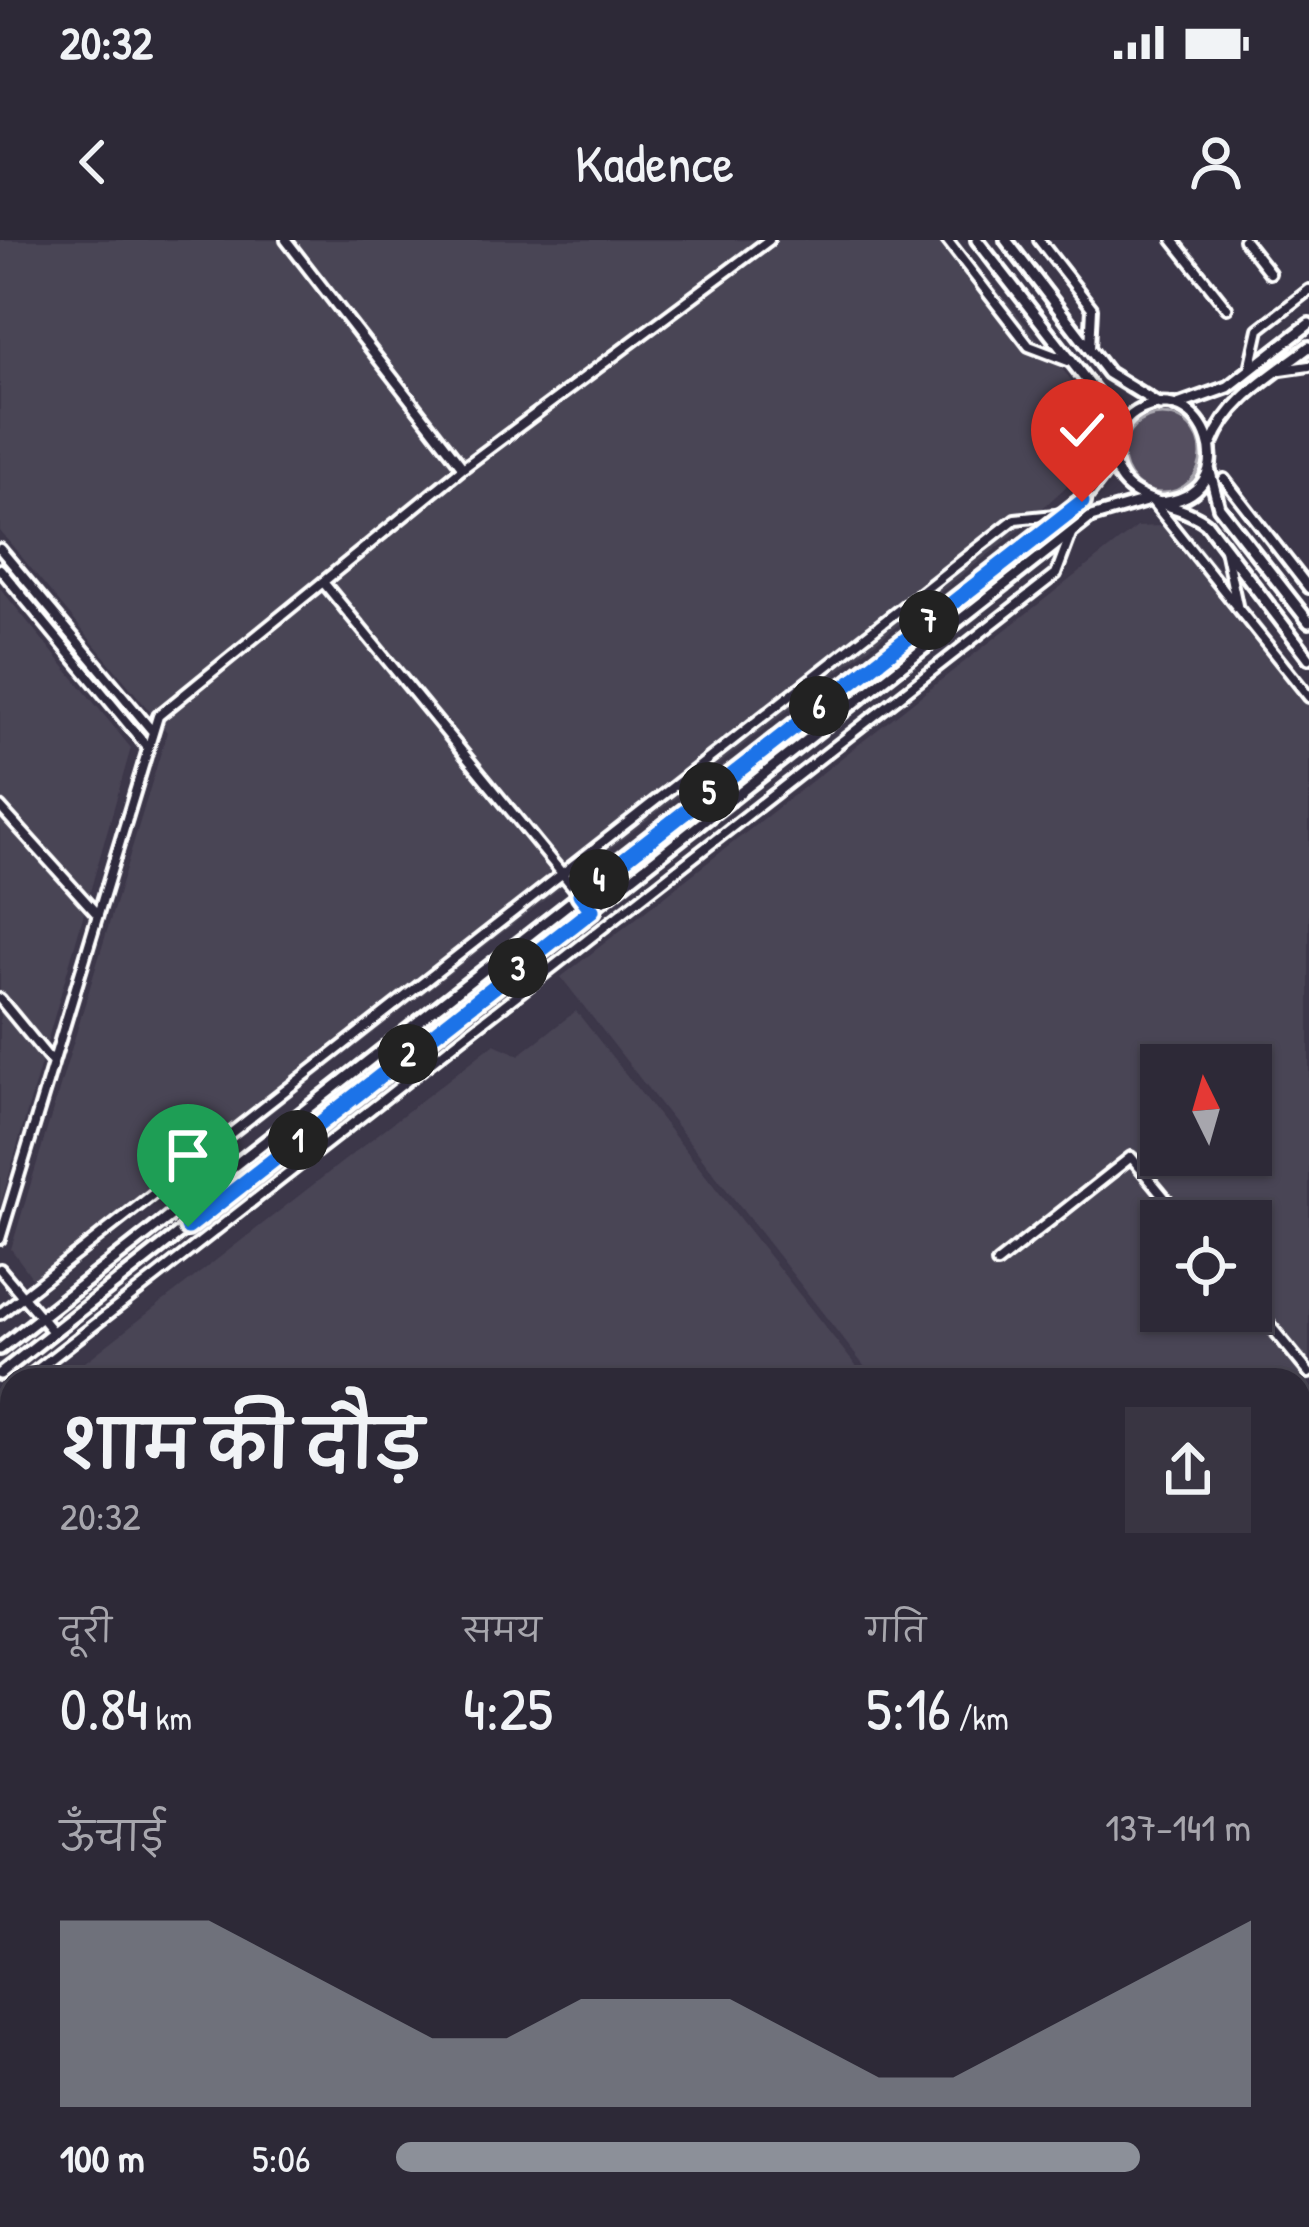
<!DOCTYPE html>
<html lang="hi">
<meta charset="utf-8">
<style>
body{margin:0;font-family:"Patrick Hand","Playpen Sans Deva",sans-serif;background:#393542;color:#f1f3f6;height:100vh;display:flex;flex-direction:column;font-size:45px;white-space:nowrap}
*{box-sizing:border-box;margin:0}
p{font-size:39px;color:#a7a6ad}
.icon{flex:none;width:66px;height:66px;fill:none;stroke:currentColor;stroke-width:2;stroke-linecap:round;stroke-linejoin:round}
.map{position:relative;flex:1;overflow:hidden}
.panel{position:absolute;left:0px;top:1128px;width:1311px;height:861px;display:flex;flex-direction:column;background:#2d2937;border-radius:36px 36px 0 0;box-shadow:0 3px 9px #0004,0 0 0 3px #484552}
.panel>*{flex:none}
.needle{width:78px;rotate:355deg}
.controls{position:absolute;left:1140px;top:804px;display:grid;gap:24px}
.controls a{display:grid;place-items:center;width:132px;height:132px;border-radius:0px;background:#2d2937;box-shadow:0 3px 9px #0004,0 0 0 3px #484552;font-size:60px}
.pin{position:absolute;display:grid;place-items:center;width:102px;height:102px;color:#fff;margin:-123px -51px;border-radius:50% 50% 50% 0;rotate:-45deg;box-shadow:0 0 12px #0007}
.pin .icon{rotate:45deg}
.km{position:absolute;width:60px;height:60px;margin:-30px;border-radius:50%;background:#222;color:#fff;font-size:33px;line-height:60px;text-align:center}
.round{display:grid;place-items:center;flex:none;width:126px;height:126px;border-radius:0px;background:#393542}
.head{display:flex;align-items:center;justify-content:space-between;height:204px;padding:0 60px}
h1{font-size:66px;font-weight:600;line-height:90px}
.stats{display:grid;grid-template-columns:repeat(3,1fr);gap:18px;height:204px;padding:12px 60px}
.stats div{display:grid;align-content:center}
.stats b{font-size:60px;font-weight:600}
.stats small{font-size:33px;font-weight:400}
.stats p{font-size:33px}
.chart{height:336px;padding:24px 60px}
.chart p{display:flex;justify-content:space-between}
.chart svg{width:100%;height:216px;margin-top:12px;fill:#8c9099;opacity:.7}
ul{padding:0 60px;list-style:none;font-size:39px}
li{display:grid;grid-template-columns:192px 144px 1fr;align-items:center;height:90px}
li i{height:30px;border-radius:15px;background:#8c9099}
.status{display:flex;justify-content:space-between;align-items:center;height:84px;padding:0 60px;background:#2d2937;direction:ltr}
.status svg{height:33px;fill:currentColor}
header{display:flex;justify-content:space-between;align-items:center;height:156px;padding:0 60px;background:#2d2937;font-size:54px;font-weight:600}
.map>svg:first-child{display:block}
.built{fill:#494455;fill-rule:evenodd}
.green{fill:#555060;stroke:#aaa8b0;stroke-width:3}
.lines{fill:none;stroke-linecap:round;stroke-linejoin:round}
.minor-casing{stroke:#fff;stroke-width:16}
.tertiary-casing{stroke:#fff;stroke-width:18}
.secondary-casing{stroke:#fff;stroke-width:20}
.minor{stroke:#2f2a3d;stroke-width:8}
.tertiary{stroke:#2f2a3d;stroke-width:9}
.secondary{stroke:#2f2a3d;stroke-width:10}
.route-casing{stroke:#fff;stroke-width:24}
.route{stroke:#1a73e8;stroke-width:15}
</style>
<div class="status"><b>20:32</b><svg viewBox="0 0 49 12"><path d="M0 12V9h3v3zM5 12V6h3v6zM10 12V3h3v9zM15 12V0h3v12zM26 1h20v11H26zM47 4h2v5h-2z"/></svg></div>
<header><svg class="icon" aria-label="back" viewBox="0 0 24 24"><path d="M15 5l-7 7 7 7"/></svg>Kadence<svg class="icon" aria-label="person" viewBox="0 0 24 24"><circle cx="12" cy="8" r="4"/><path d="M4 21q1-7 8-7t8 7"/></svg></header>
<div class="map">
<svg width="1309" height="1987" viewBox="0 0 1309 1987">
<rect width="100%" height="100%" fill="#3c3749"/>
<filter id="ink" filterUnits="userSpaceOnUse"><feTurbulence type="fractalNoise" baseFrequency=".00833" numOctaves="2"/><feDisplacementMap in="SourceGraphic" scale="24" xChannelSelector="R" yChannelSelector="G"/><feConvolveMatrix kernelMatrix="1 2 1 2 8 2 1 2 1" color-interpolation-filters="sRGB"/></filter>
<g filter="url(#ink)">
<path class="built" d="M0 0H957L1090 163V209L1080 234 1011 297 42 1051 11 1009 167 492 0 291Z
M1160 286 1191 294 1309 444V1418L1299 1432V1140H875L561 737 1137 287ZM1161 825H1251V915H1161ZM1161 981H1251V1071H1161Z
M0 348 131 508 0 967Z
M576 771 867 1140H62L494 804 519 815Z
M12 1179V1808L0 1801V1188Z
M324 1977H915L909 1987H352Z"/>
<path class="green" d="M1123 214a39 39 0 1 1 78 0a39 39 0 1 1-78 0Z"/>
<g class="lines">
<defs>
<path id="minor" d="M286 0 463 228
M947 0 1029 106 1071 122
M1039 0 1092 68 1090 108
M1173 0 1227 68
M1244 0 1270 33
M1250 129 1259 89 1309 50
M1281 130 1309 126
M1224 239 1309 348
M1153 262 1309 457
M0 309 153 492
M1225 309 1237 365
M0 329 147 507
M323 342 592 670
M0 567 97 674
M0 759 51 821
M0 999 158 476 463 228 769 0
M997 1023 1131 917 1184 981
M0 1029 53 1092
M1251 1062 1309 1133
M0 1074 1015 279 1065 274
M24 1140 1056 334 1071 294
M0 1159 12 1150
M1299 1407 1309 1397
M1299 1570 1309 1554
M1299 1756 1309 1762
M0 1818 12 1826
M56 1987 63 1977
M923 1987 929 1977
M1031 1987 1038 1977"/>
<path id="tertiary" d="M977 0 1103 162 1114 202
M1006 0 1108 133 1160 165
M1175 166 1228 147 1309 84
M1212 203C1229 159 1273 135 1309 107
M1209 228 1219 267 1309 382
M1158 263C1252 257 1204 131 1136 172 1123 180 1114 196 1114 210 1111 266 1174 258 1206 283L1309 418
M0 1109 1082 262 1113 222
M0 1134 1091 277 1146 261
M1299 1467 1309 1454
M1299 1517 1309 1502
M954 1987 961 1977
M997 1987 1004 1977"/>
<path id="secondary" d="M0 1850 12 1858
M0 1881 12 1888
M149 1977 165 1987
M199 1977 215 1987"/>
</defs>
<use href="#minor" class="minor-casing"/>
<use href="#tertiary" class="tertiary-casing"/>
<use href="#secondary" class="secondary-casing"/>
<use href="#minor" class="minor"/>
<use href="#tertiary" class="tertiary"/>
<use href="#secondary" class="secondary"/>
</g>
</g>
<g class="lines" filter="url(#ink)">
<defs>
<path id="route" d="M188 987 592 670 580 654 1082 262"/>
</defs>
<use href="#route" class="route-casing"/>
<use href="#route" class="route"/>
</g>
</svg>
<div class="controls">
<a><svg class="needle" viewBox="-14 -14 28 28"><path d="M0-13l5 13h-10z" fill="#e53935"/><path d="M0 13l5-13h-10z" fill="#a7a6ad"/></svg></a>
<a><svg class="icon" aria-label="locate" viewBox="0 0 24 24"><circle cx="12" cy="12" r="6"/><path d="M12 2v4M12 18v4M2 12h4M18 12h4"/></svg></a>
</div>
<div class="pin" style="left:188px;top:987px;background:#1e9e55"><svg class="icon" aria-label="arrive" viewBox="0 0 24 24"><path d="M6 21V4h12l-3 4 3 4H6"/></svg></div>
<div class="pin" style="left:1082px;top:262px;background:#d93025"><svg class="icon" aria-label="check" viewBox="0 0 24 24"><path d="M5 12l5 5 9-10"/></svg></div>
<b class="km" style="left:298px;top:900px">1</b>
<b class="km" style="left:408px;top:814px">2</b>
<b class="km" style="left:518px;top:728px">3</b>
<b class="km" style="left:599px;top:639px">4</b>
<b class="km" style="left:709px;top:552px">5</b>
<b class="km" style="left:819px;top:466px">6</b>
<b class="km" style="left:929px;top:380px">7</b>
<section class="panel">
<div class="head"><div><h1>शाम की दौड़</h1><p>20:32</p></div><a class="round"><svg class="icon" aria-label="share" viewBox="0 0 24 24"><path d="M12 15V3M7 8l5-5 5 5M5 13v7h14v-7"/></svg></a></div>
<div class="stats">
<div><p>दूरी</p><b>0.84<small> km</small></b></div>
<div><p>समय</p><b>4:25</b></div>
<div><p>गति</p><b>5:16<small> /km</small></b></div>
</div>
<div class="chart"><p><span>ऊँचाई</span>137–141 m</p>
<svg viewBox="0 0 160 44" preserveAspectRatio="none"><path d="M0 44V6L10 6L20 6L30 14L40 22L50 30L60 30L70 22L80 22L90 22L100 30L110 38L120 38L130 30L140 22L150 14L160 6V44z"/></svg>
</div>
<ul>
<li><b>100 m</b>5:06<i style="width:87%"></i></li>
</ul>
</section>
</div>
